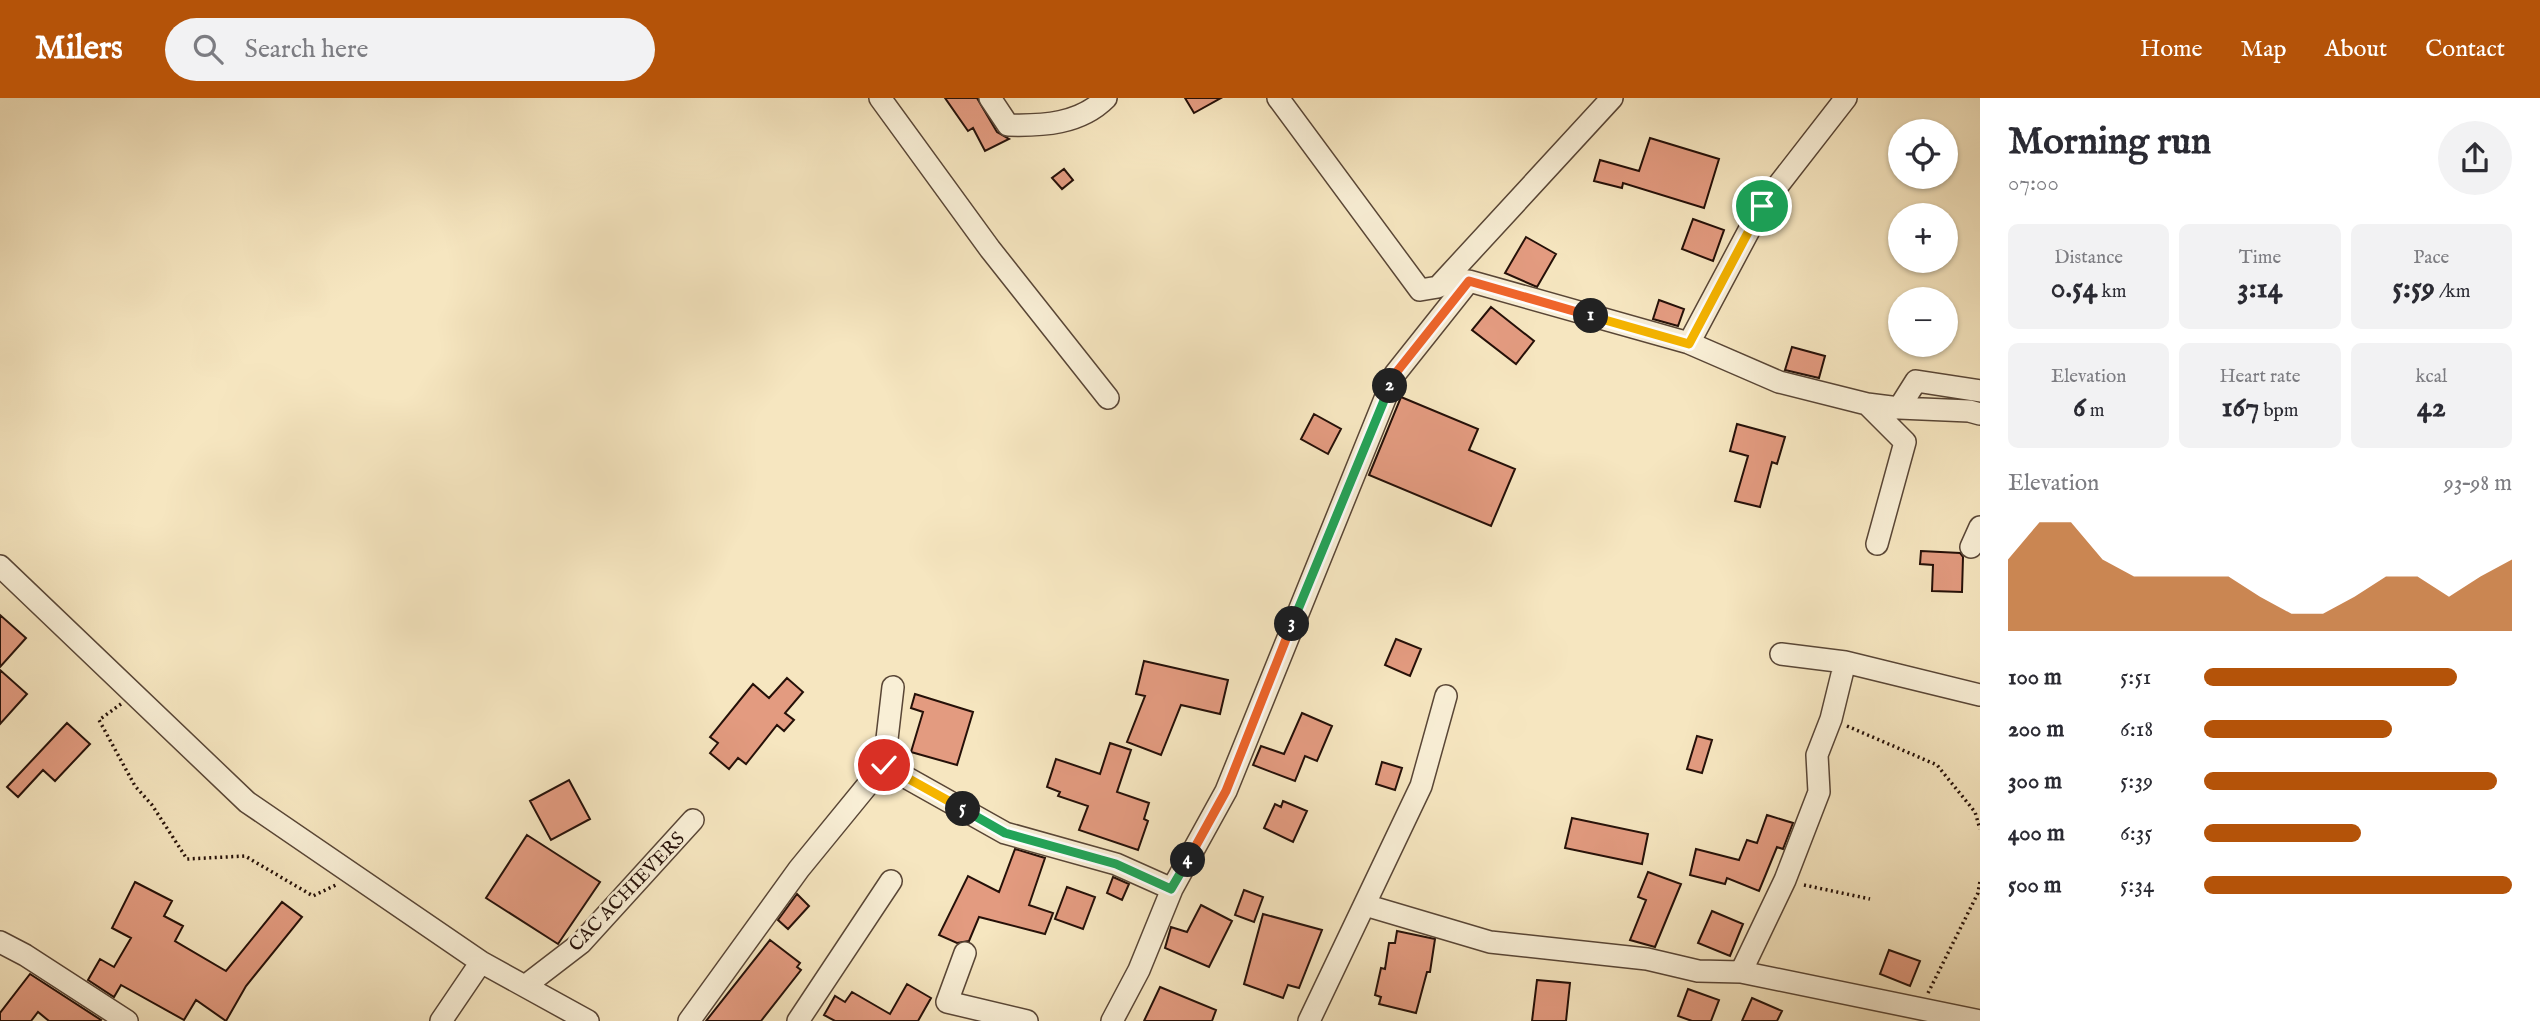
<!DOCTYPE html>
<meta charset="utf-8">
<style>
body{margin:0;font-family:"IM FELL English",serif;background:#f2f2f3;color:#2b2b33;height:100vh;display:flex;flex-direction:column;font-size:26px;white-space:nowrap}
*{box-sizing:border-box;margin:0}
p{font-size:23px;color:#7c7c81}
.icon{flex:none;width:38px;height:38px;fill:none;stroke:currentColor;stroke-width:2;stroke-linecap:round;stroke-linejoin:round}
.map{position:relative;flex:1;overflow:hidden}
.sheet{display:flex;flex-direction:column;background:#fff;width:560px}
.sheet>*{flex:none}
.controls{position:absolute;left:1888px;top:21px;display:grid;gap:14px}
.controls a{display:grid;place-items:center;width:70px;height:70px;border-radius:50%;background:#fff;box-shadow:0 2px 5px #0004;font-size:35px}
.pin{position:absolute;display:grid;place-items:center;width:60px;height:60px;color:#fff;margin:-30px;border:4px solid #fff;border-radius:50%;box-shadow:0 2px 7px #0007}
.km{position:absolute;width:35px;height:35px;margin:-18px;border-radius:50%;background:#222;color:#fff;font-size:19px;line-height:35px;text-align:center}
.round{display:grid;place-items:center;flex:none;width:74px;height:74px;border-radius:37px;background:#f2f2f3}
.overview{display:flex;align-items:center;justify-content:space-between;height:119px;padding:0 28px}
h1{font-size:38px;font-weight:700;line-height:52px}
.metrics{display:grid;grid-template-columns:repeat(3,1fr);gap:10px;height:119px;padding:7px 28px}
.metrics div{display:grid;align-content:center;border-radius:10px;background:#f2f2f3;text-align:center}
.metrics b{font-size:30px;font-weight:700}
.metrics small{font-size:19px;font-weight:400}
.metrics p{font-size:19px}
.chart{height:196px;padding:14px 28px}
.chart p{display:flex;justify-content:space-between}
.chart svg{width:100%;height:126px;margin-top:7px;fill:#b45309;opacity:.7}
ul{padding:0 28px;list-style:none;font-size:23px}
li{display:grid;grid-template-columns:112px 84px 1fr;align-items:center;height:52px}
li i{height:18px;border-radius:9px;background:#b45309}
header{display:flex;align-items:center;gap:42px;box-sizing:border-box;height:98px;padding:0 35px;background:#b45309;color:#fff}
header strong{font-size:33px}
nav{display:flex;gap:38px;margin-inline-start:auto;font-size:24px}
.search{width:490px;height:63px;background:#f2f2f3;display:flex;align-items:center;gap:18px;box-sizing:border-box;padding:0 24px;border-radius:38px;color:#7c7c81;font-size:26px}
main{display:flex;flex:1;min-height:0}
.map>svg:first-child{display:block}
.building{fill:#e39b80;stroke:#251008;stroke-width:2}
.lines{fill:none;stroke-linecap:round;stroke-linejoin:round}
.minor-casing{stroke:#594636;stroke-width:24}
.path{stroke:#251008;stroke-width:3.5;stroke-dasharray:2 3.5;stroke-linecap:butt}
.minor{stroke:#f9efd6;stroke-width:21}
.split-1-casing{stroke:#fff;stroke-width:14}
.split-2-casing{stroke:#fff;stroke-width:14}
.split-3-casing{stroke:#fff;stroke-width:14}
.split-4-casing{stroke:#fff;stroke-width:14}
.split-5-casing{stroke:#fff;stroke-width:14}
.split-6-casing{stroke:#fff;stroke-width:14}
.split-1{stroke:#f5b400;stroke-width:9}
.split-2{stroke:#f0652b;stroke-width:9}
.split-3{stroke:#22a559;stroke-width:9}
.split-4{stroke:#f0652b;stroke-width:9}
.split-5{stroke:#22a559;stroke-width:9}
.split-6{stroke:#f5b400;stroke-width:9}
.labels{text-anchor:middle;stroke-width:5;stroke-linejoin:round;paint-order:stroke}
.street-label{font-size:19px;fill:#251008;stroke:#f9efd6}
</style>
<header>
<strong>Milers</strong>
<div class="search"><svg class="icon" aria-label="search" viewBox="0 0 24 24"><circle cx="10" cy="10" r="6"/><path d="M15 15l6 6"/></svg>Search here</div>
<nav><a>Home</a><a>Map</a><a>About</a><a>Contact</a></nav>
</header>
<main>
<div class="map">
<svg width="1980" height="923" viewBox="0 0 1980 923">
<rect width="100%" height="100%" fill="#f6e6c0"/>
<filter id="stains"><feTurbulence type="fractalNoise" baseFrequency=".00286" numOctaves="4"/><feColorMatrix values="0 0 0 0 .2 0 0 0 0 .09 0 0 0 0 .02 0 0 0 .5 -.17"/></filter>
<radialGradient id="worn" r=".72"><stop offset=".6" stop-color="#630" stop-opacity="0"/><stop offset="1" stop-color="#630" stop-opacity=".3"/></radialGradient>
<path class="building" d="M945 0H977L997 34 1009 41 985 53 973 30 968 33Z
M1185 0H1221L1194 15Z
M1650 40 1719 61 1704 110 1623 85 1622 90 1594 83 1600 62 1639 73Z
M1064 71 1073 82 1062 91 1052 80Z
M1693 121 1724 132 1713 163 1682 151Z
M1526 139 1556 156 1537 189 1505 175Z
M1659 202 1684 211 1678 228 1653 221Z
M1491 209 1534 243 1516 266 1472 232Z
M1792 249 1825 258 1819 280 1785 272Z
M1401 299 1478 331 1469 352 1515 371 1491 428 1369 377Z
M1314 316 1341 331 1328 356 1301 341Z
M1737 326 1785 339 1777 366 1772 364 1760 409 1735 403 1748 358 1730 353Z
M1921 453 1960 455 1963 459 1962 494 1932 493 1933 467 1920 466Z
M0 517 26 540 0 569Z
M1396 541 1421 551 1410 578 1385 567Z
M1144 563 1228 582 1220 616 1181 607 1161 657 1127 644 1145 598 1136 596Z
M0 572 27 596 0 626Z
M787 580 803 594 785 615 794 622 784 633 777 627 746 666 738 660 729 671 710 655 718 645 710 639 753 586 769 600Z
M915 596 973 614 957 667 911 654 923 614 911 610Z
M1302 615 1332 628 1317 663 1305 658 1295 683 1253 667 1261 648 1284 656Z
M67 625 90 646 55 683 43 672 18 699 7 689Z
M1697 638 1712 642 1702 675 1687 671Z
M1110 645 1131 652 1117 694 1149 705 1144 721 1148 723 1138 752 1079 732 1088 708 1058 698 1060 694 1047 689 1056 661 1100 676Z
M1382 664 1402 670 1395 692 1376 686Z
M569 682 590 721 551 742 530 703Z
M1283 703 1307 713 1293 744 1264 730 1275 706 1281 709Z
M1767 717 1793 725 1783 751 1777 749 1759 793 1727 780 1725 786 1690 777 1696 751 1739 762 1747 742 1757 745Z
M1572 720 1648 736 1642 766 1565 750Z
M527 737 600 784 558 846 486 800Z
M1015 751 1045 760 1029 807 1053 815 1045 836 979 819 969 843 957 845 939 837 968 778 999 794Z
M1648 774 1681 786 1655 849 1630 842 1646 802 1638 799Z
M1113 779 1129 786 1122 802 1107 795Z
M135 784 172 803 164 818 183 828 175 843 226 873 282 804 302 819 246 888 226 923 196 902 184 922 121 887 114 899 88 882 100 861 114 869 131 840 112 830Z
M1067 789 1095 799 1083 831 1055 821Z
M1244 792 1263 799 1254 824 1235 817Z
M797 796 809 808 788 831 778 822Z
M1201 807 1232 823 1209 869 1165 850 1171 829 1187 834Z
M1712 813 1743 826 1730 858 1698 845Z
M1263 816 1322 832 1299 890 1288 887 1283 900 1244 886Z
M1397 833 1435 841 1430 874H1427L1416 915 1379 906 1381 899 1375 897 1381 870 1385 871 1389 845H1395Z
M770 842 800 865 797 869 801 872 761 923H706Z
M1889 852 1920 863 1910 888 1880 876Z
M30 876 101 922 100 923H49L38 914 31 923H0V915Z
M1537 882 1570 885 1566 923H1532Z
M907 886 931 900 918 923H835L824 917 835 898 845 904 852 894 890 916Z
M1160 889 1216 912 1212 923H1144Z
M1688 891 1719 902 1711 923H1692L1678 918Z
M1752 900 1782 913 1777 923H1742Z"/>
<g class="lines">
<defs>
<path id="minor" d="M880 0 990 151 1108 300
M990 0 1008 27C1043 28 1080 26 1106 0
M1278 0 1420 192 1438 189 1612 0
M1689 245 1762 108 1846 0
M1867 306 1905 344 1877 446
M1899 310 1969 313 1980 316
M1971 449 1980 429
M0 468 247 704 481 864 588 923
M1781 556 1845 564 1980 597
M884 667 1005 735 1116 766 1172 791
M1365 807 1490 844 1647 861 1698 873 1741 874 1980 923
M0 844 25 857 127 923
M965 855 947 904 1027 923
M1741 874 1785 782 1819 694 1817 657 1831 621 1845 564
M525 888 581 845 693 722
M441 923 481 864
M689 923 799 771 884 667 893 589
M798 923 891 783
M1112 923 1139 872 1172 791 1226 693 1395 276 1469 183 1689 245 1779 284 1867 306 1899 310 1916 283 1980 293
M1309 923 1421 688 1446 598"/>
</defs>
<use href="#minor" class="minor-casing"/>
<path class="path" d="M121 606 99 622 135 688 152 707 187 761 245 758 313 798 338 786
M1847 628 1937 667 1975 714 1980 731
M1804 787 1870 801
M1928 895 1978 795 1980 783"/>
<use href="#minor" class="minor"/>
</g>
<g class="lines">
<defs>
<path id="split-1" d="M1591 218 1689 246 1762 108"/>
<path id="split-2" d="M1390 288 1395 276 1469 183 1591 218"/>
<path id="split-3" d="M1292 526 1390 288"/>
<path id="split-4" d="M1188 762 1226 693 1292 526"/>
<path id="split-5" d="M963 711 1005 735 1116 766 1171 791 1188 762"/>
<path id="split-6" d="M884 667 963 711"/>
</defs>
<use href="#split-1" class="split-1-casing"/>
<use href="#split-2" class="split-2-casing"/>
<use href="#split-3" class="split-3-casing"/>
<use href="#split-4" class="split-4-casing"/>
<use href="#split-5" class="split-5-casing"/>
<use href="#split-6" class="split-6-casing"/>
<use href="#split-1" class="split-1"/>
<use href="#split-2" class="split-2"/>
<use href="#split-3" class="split-3"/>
<use href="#split-4" class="split-4"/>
<use href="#split-5" class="split-5"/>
<use href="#split-6" class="split-6"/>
</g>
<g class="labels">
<g class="street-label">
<text transform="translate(626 793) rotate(-46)" y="7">CAC ACHIEVERS</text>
</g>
</g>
<rect width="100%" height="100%" filter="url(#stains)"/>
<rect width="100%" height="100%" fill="url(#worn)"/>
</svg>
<div class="controls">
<a><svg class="icon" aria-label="locate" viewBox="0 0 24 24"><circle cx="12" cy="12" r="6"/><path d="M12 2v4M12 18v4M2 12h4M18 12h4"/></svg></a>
<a>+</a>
<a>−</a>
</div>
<div class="pin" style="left:1762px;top:108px;background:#1e9e55"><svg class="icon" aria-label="arrive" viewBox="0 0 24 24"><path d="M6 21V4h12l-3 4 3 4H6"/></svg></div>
<div class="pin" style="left:884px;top:667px;background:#d93025"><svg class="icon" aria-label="check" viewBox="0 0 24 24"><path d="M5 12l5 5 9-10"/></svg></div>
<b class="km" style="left:1591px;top:218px">1</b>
<b class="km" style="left:1390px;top:288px">2</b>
<b class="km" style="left:1292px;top:526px">3</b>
<b class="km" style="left:1188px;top:762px">4</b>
<b class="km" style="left:963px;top:711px">5</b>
</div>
<section class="sheet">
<div class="overview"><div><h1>Morning run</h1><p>07:00</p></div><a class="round"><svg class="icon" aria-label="share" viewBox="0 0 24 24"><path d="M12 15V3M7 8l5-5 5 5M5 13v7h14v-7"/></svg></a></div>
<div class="metrics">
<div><p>Distance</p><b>0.54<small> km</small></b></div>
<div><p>Time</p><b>3:14</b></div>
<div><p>Pace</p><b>5:59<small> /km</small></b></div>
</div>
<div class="metrics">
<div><p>Elevation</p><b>6<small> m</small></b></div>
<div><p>Heart rate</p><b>167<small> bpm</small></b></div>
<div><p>kcal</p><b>42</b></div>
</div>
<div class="chart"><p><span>Elevation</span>93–98 m</p>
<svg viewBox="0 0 160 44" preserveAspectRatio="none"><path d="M0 44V19L10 6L20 6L30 19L40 25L50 25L60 25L70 25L80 32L90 38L100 38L110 32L120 25L130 25L140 32L150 25L160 19V44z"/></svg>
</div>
<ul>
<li><b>100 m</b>5:51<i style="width:82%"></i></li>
<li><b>200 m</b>6:18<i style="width:61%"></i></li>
<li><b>300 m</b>5:39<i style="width:95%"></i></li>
<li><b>400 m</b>6:35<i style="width:51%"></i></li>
<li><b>500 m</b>5:34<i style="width:100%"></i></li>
</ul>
</section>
</main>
